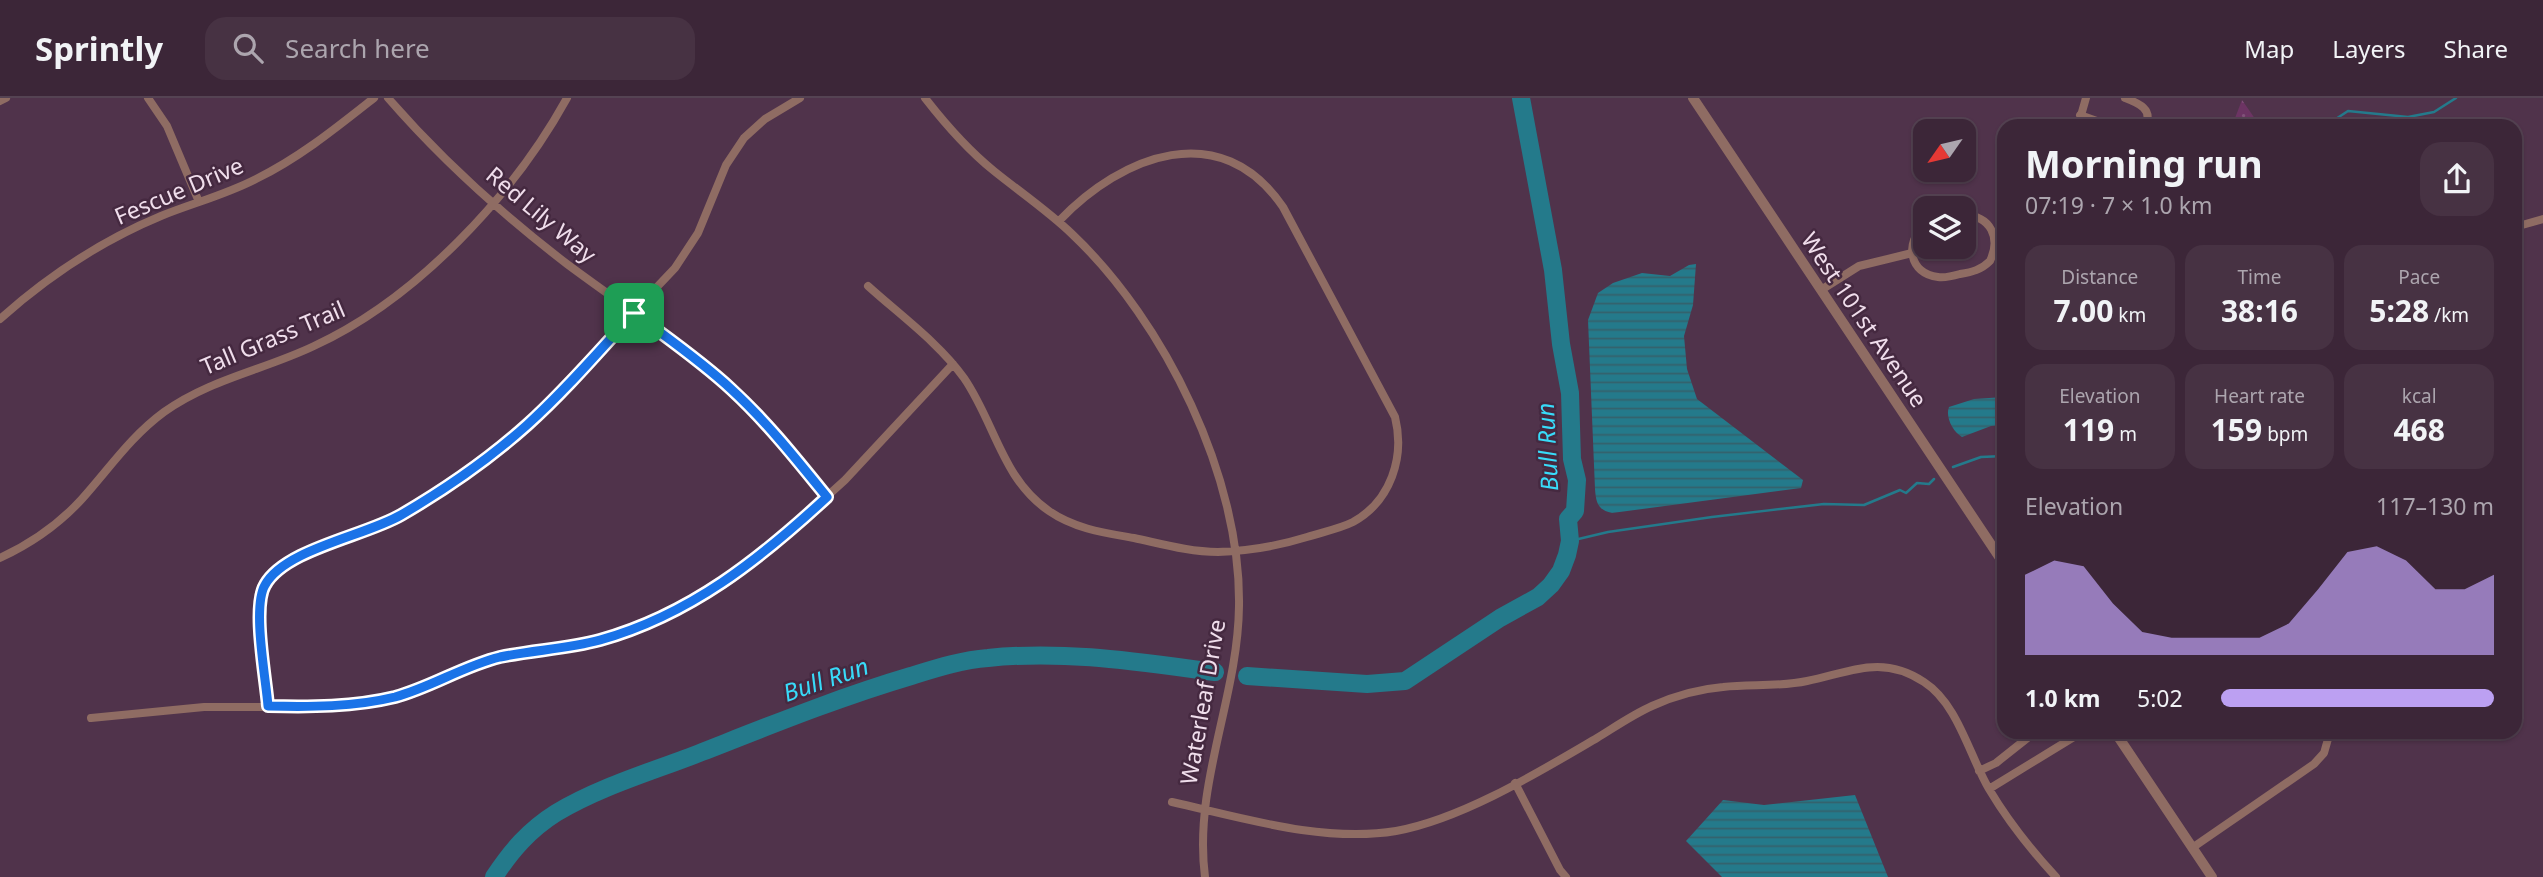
<!DOCTYPE html>
<meta charset="utf-8">
<style>
body{margin:0;font-family:"Noto Sans",sans-serif;background:#473243;color:#f1f3f6;height:100vh;display:flex;flex-direction:column;font-size:26px;white-space:nowrap}
*{box-sizing:border-box;margin:0}
p{font-size:23px;color:#aca5ae}
.icon{flex:none;width:38px;height:38px;fill:none;stroke:currentColor;stroke-width:2;stroke-linecap:round;stroke-linejoin:round}
.map{position:relative;flex:1;overflow:hidden}
.sheet{position:absolute;left:1997px;top:21px;width:525px;height:620px;display:flex;flex-direction:column;background:#3c2638;border-radius:21px;box-shadow:0 2px 5px #0004,0 0 0 2px #554353}
.sheet>*{flex:none}
.needle{width:46px;rotate:236deg}
.fabs{position:absolute;left:1913px;top:21px;display:grid;gap:14px}
.fabs a{display:grid;place-items:center;width:63px;height:63px;border-radius:14px;background:#3c2638;box-shadow:0 2px 5px #0004,0 0 0 2px #554353;font-size:35px}
.pin{position:absolute;display:grid;place-items:center;width:60px;height:60px;color:#fff;margin:-30px;border-radius:14px;box-shadow:0 4px 10px #0006}
.round{display:grid;place-items:center;flex:none;width:74px;height:74px;border-radius:21px;background:#473243}
.head{display:flex;align-items:center;justify-content:space-between;height:119px;padding:0 28px}
h1{font-size:38px;font-weight:700;line-height:52px}
.metrics{display:grid;grid-template-columns:repeat(3,1fr);gap:10px;height:119px;padding:7px 28px}
.metrics div{display:grid;align-content:center;border-radius:18px;background:#473243;text-align:center}
.metrics b{font-size:30px;font-weight:700}
.metrics small{font-size:19px;font-weight:400}
.metrics p{font-size:19px}
.chart{height:196px;padding:14px 28px}
.chart p{display:flex;justify-content:space-between}
.chart svg{width:100%;height:126px;margin-top:7px;fill:#bca0f2;opacity:.7}
ul{padding:0 28px;list-style:none;font-size:23px}
li{display:grid;grid-template-columns:112px 84px 1fr;align-items:center;height:52px}
li i{height:18px;border-radius:9px;background:#bca0f2}
header{display:flex;align-items:center;gap:42px;box-sizing:border-box;height:98px;padding:0 35px;background:#3c2638;border-bottom:2px solid #554353}
header strong{font-size:33px}
nav{display:flex;gap:38px;margin-inline-start:auto;font-size:24px}
.search{width:490px;height:63px;background:#473243;display:flex;align-items:center;gap:18px;box-sizing:border-box;padding:0 24px;border-radius:21px;color:#aca5ae;font-size:26px}
.map>svg:first-child{display:block}
.grass{fill:url(#grass-dots)}
.water{fill:url(#water-rules)}
.lines{fill:none;stroke-linecap:round;stroke-linejoin:round}
.stream{stroke:#247a8b;stroke-width:2.5}
.river{stroke:#247a8b;stroke-width:18}
.minor{stroke:#8f6c63;stroke-width:8}
.tertiary{stroke:#8f6c63;stroke-width:10}
.route-casing{stroke:#fff;stroke-width:14}
.route{stroke:#1a73e8;stroke-width:9}
.labels{text-anchor:middle;stroke-width:5;stroke-linejoin:round;paint-order:stroke}
.street-label{font-size:23px;fill:#f0deec;stroke:#452940}
.water-label{font-size:24px;font-style:italic;fill:#38dbf9;stroke:#452940}
</style>
<header>
<strong>Sprintly</strong>
<div class="search"><svg class="icon" aria-label="search" viewBox="0 0 24 24"><circle cx="10" cy="10" r="6"/><path d="M15 15l6 6"/></svg>Search here</div>
<nav><a>Map</a><a>Layers</a><a>Share</a></nav>
</header>
<div class="map">
<svg width="2543" height="779" viewBox="0 0 2543 779">
<defs>
<pattern id="grass-dots" width="8" height="8" patternUnits="userSpaceOnUse" patternTransform="scale(1.75)"><rect width="8" height="8" fill="#6c3463"/><path d="M2 2h.1M6 6h.1" fill="none" stroke="#81517a" stroke-width="1.8" stroke-linecap="round"/></pattern>
<pattern id="water-rules" width="6" height="5" patternUnits="userSpaceOnUse" patternTransform="scale(1.75)"><rect width="6" height="5" fill="#247a8b"/><path d="M0 2.5h6" fill="none" stroke="#34616c"/></pattern>
</defs>
<rect width="100%" height="100%" fill="#50334b"/>
<path class="grass" d="M2242 2 2260 28H2232Z"/>
<path class="water" d="M1696 166 1693 207 1684 238 1687 271 1697 301 1803 382 1801 390 1612 415C1598 412 1596 405 1595 391L1588 222 1598 195 1613 185 1642 175 1670 178 1689 167Z
M2004 299V327L1991 328 1962 339C1953 334 1945 319 1949 309L1974 301Z
M1855 697 1888 779H1722L1686 743 1723 702 1764 707Z"/>
<g class="lines">
<path class="stream" d="M2325 28 2348 13 2408 19 2434 14 2456 0
M1953 369 1981 359 2004 358
M1570 443 1608 434 1712 419 1824 406 1864 407 1900 392 1906 395 1917 385 1929 386 1934 381"/>
<path class="river" d="M1247 578 1367 586 1405 583 1500 520 1538 499 1551 487 1561 473 1567 457 1570 443 1568 421 1575 413 1577 382 1572 361 1570 295 1561 246 1553 172 1521 0
M494 779C511 753 529 732 556 715 601 688 654 673 702 654 771 627 840 599 911 578 937 570 962 562 988 560 1065 552 1139 564 1215 574"/>
<path class="minor" d="M148 0 167 28 199 104
M388 0C441 61 503 117 567 166 622 207 681 245 732 292 767 325 797 362 827 399
M925 0C946 27 968 52 994 73 1020 94 1048 113 1072 136 1165 224 1241 379 1239 508 1238 600 1193 686 1205 779
M2125 0C2138 5 2154 11 2145 28
M0 3 6 0
M2080 17 2111 28
M2078 28 2086 0
M1925 127C1904 144 1909 176 1938 179 1945 180 1953 178 1960 176 1972 174 1981 172 1990 163 2001 140 1991 118 1964 117
M2515 129 2543 121
M868 188C900 217 939 245 964 280 995 325 1002 381 1049 413 1075 431 1105 435 1134 440 1162 446 1190 454 1218 454 1250 453 1278 448 1307 439 1322 434 1339 431 1353 424 1391 403 1405 359 1395 319L1283 109C1221 18 1122 57 1059 123
M1821 192 1859 168 1912 155
M0 221C47 179 103 142 161 118 193 105 225 97 256 81 299 60 336 30 374 0
M0 460C30 446 58 427 81 402 109 371 130 339 164 314 210 281 264 272 314 248 416 201 513 98 567 0
M268 608 260 508 265 487 296 459 357 438 400 418 463 376 526 327 675 170 698 135 726 67 744 40 765 21 800 0
M91 620 204 609H325L396 599 464 570 501 559 598 543 633 532 709 495 760 459 845 382 953 266
M1979 673 1996 665 2035 634
M1515 685 1560 772 1566 779
M1989 691 2082 634
M1172 704C1243 720 1324 745 1396 733 1462 721 1539 674 1597 640 1615 629 1632 617 1652 608 1674 598 1699 591 1723 589 1751 586 1779 589 1807 583 1851 574 1882 556 1924 584 1958 606 1969 657 1989 691 2008 723 2031 752 2056 779
M2192 750 2314 666 2324 655 2330 634"/>
<path class="tertiary" d="M1693 0 2004 466
M2115 634 2212 779"/>
</g>
<g class="lines">
<defs>
<path id="route" d="M634 215C667 240 701 263 731 291 767 324 797 362 827 399 760 461 690 517 600 542 567 551 533 552 500 559 463 568 432 589 395 599 354 609 310 609 268 608 266 581 252 509 265 487 285 451 365 438 401 417 444 392 489 361 527 327 565 293 599 253 634 215Z"/>
</defs>
<use href="#route" class="route-casing"/>
<use href="#route" class="route"/>
</g>
<g class="labels">
<g class="street-label">
<text transform="translate(179 93) rotate(-23)" y="8">Fescue Drive</text>
<text transform="translate(541 117) rotate(40)" y="8">Red Lily Way</text>
<text transform="translate(1864 222) rotate(56)" y="8">West 101st Avenue</text>
<text transform="translate(273 240) rotate(-23)" y="8">Tall Grass Trail</text>
<text transform="translate(1203 604) rotate(-80)" y="8">Waterleaf Drive</text>
</g>
<g class="water-label">
<text transform="translate(1548 349) rotate(-93)" y="8">Bull Run</text>
<text transform="translate(826 582) rotate(-19)" y="8">Bull Run</text>
</g>
</g>
</svg>
<div class="fabs">
<a><svg class="needle" viewBox="-14 -14 28 28"><path d="M0-13l5 13h-10z" fill="#e53935"/><path d="M0 13l5-13h-10z" fill="#aca5ae"/></svg></a>
<a><svg class="icon" aria-label="layers" viewBox="0 0 24 24"><path d="M12 4l9 5-9 5-9-5zM3 14l9 5 9-5"/></svg></a>
</div>
<div class="pin" style="left:634px;top:215px;background:#1e9e55"><svg class="icon" aria-label="arrive" viewBox="0 0 24 24"><path d="M6 21V4h12l-3 4 3 4H6"/></svg></div>
<section class="sheet">
<div class="head"><div><h1>Morning run</h1><p>07:19 · 7 × 1.0 km</p></div><a class="round"><svg class="icon" aria-label="share" viewBox="0 0 24 24"><path d="M12 15V3M7 8l5-5 5 5M5 13v7h14v-7"/></svg></a></div>
<div class="metrics">
<div><p>Distance</p><b>7.00<small> km</small></b></div>
<div><p>Time</p><b>38:16</b></div>
<div><p>Pace</p><b>5:28<small> /km</small></b></div>
</div>
<div class="metrics">
<div><p>Elevation</p><b>119<small> m</small></b></div>
<div><p>Heart rate</p><b>159<small> bpm</small></b></div>
<div><p>kcal</p><b>468</b></div>
</div>
<div class="chart"><p><span>Elevation</span>117–130 m</p>
<svg viewBox="0 0 160 44" preserveAspectRatio="none"><path d="M0 44V16L10 11L20 13L30 26L40 36L50 38L60 38L70 38L80 38L90 33L100 21L110 8L120 6L130 11L140 21L150 21L160 16V44z"/></svg>
</div>
<ul>
<li><b>1.0 km</b>5:02<i style="width:100%"></i></li>
</ul>
</section>
</div>
